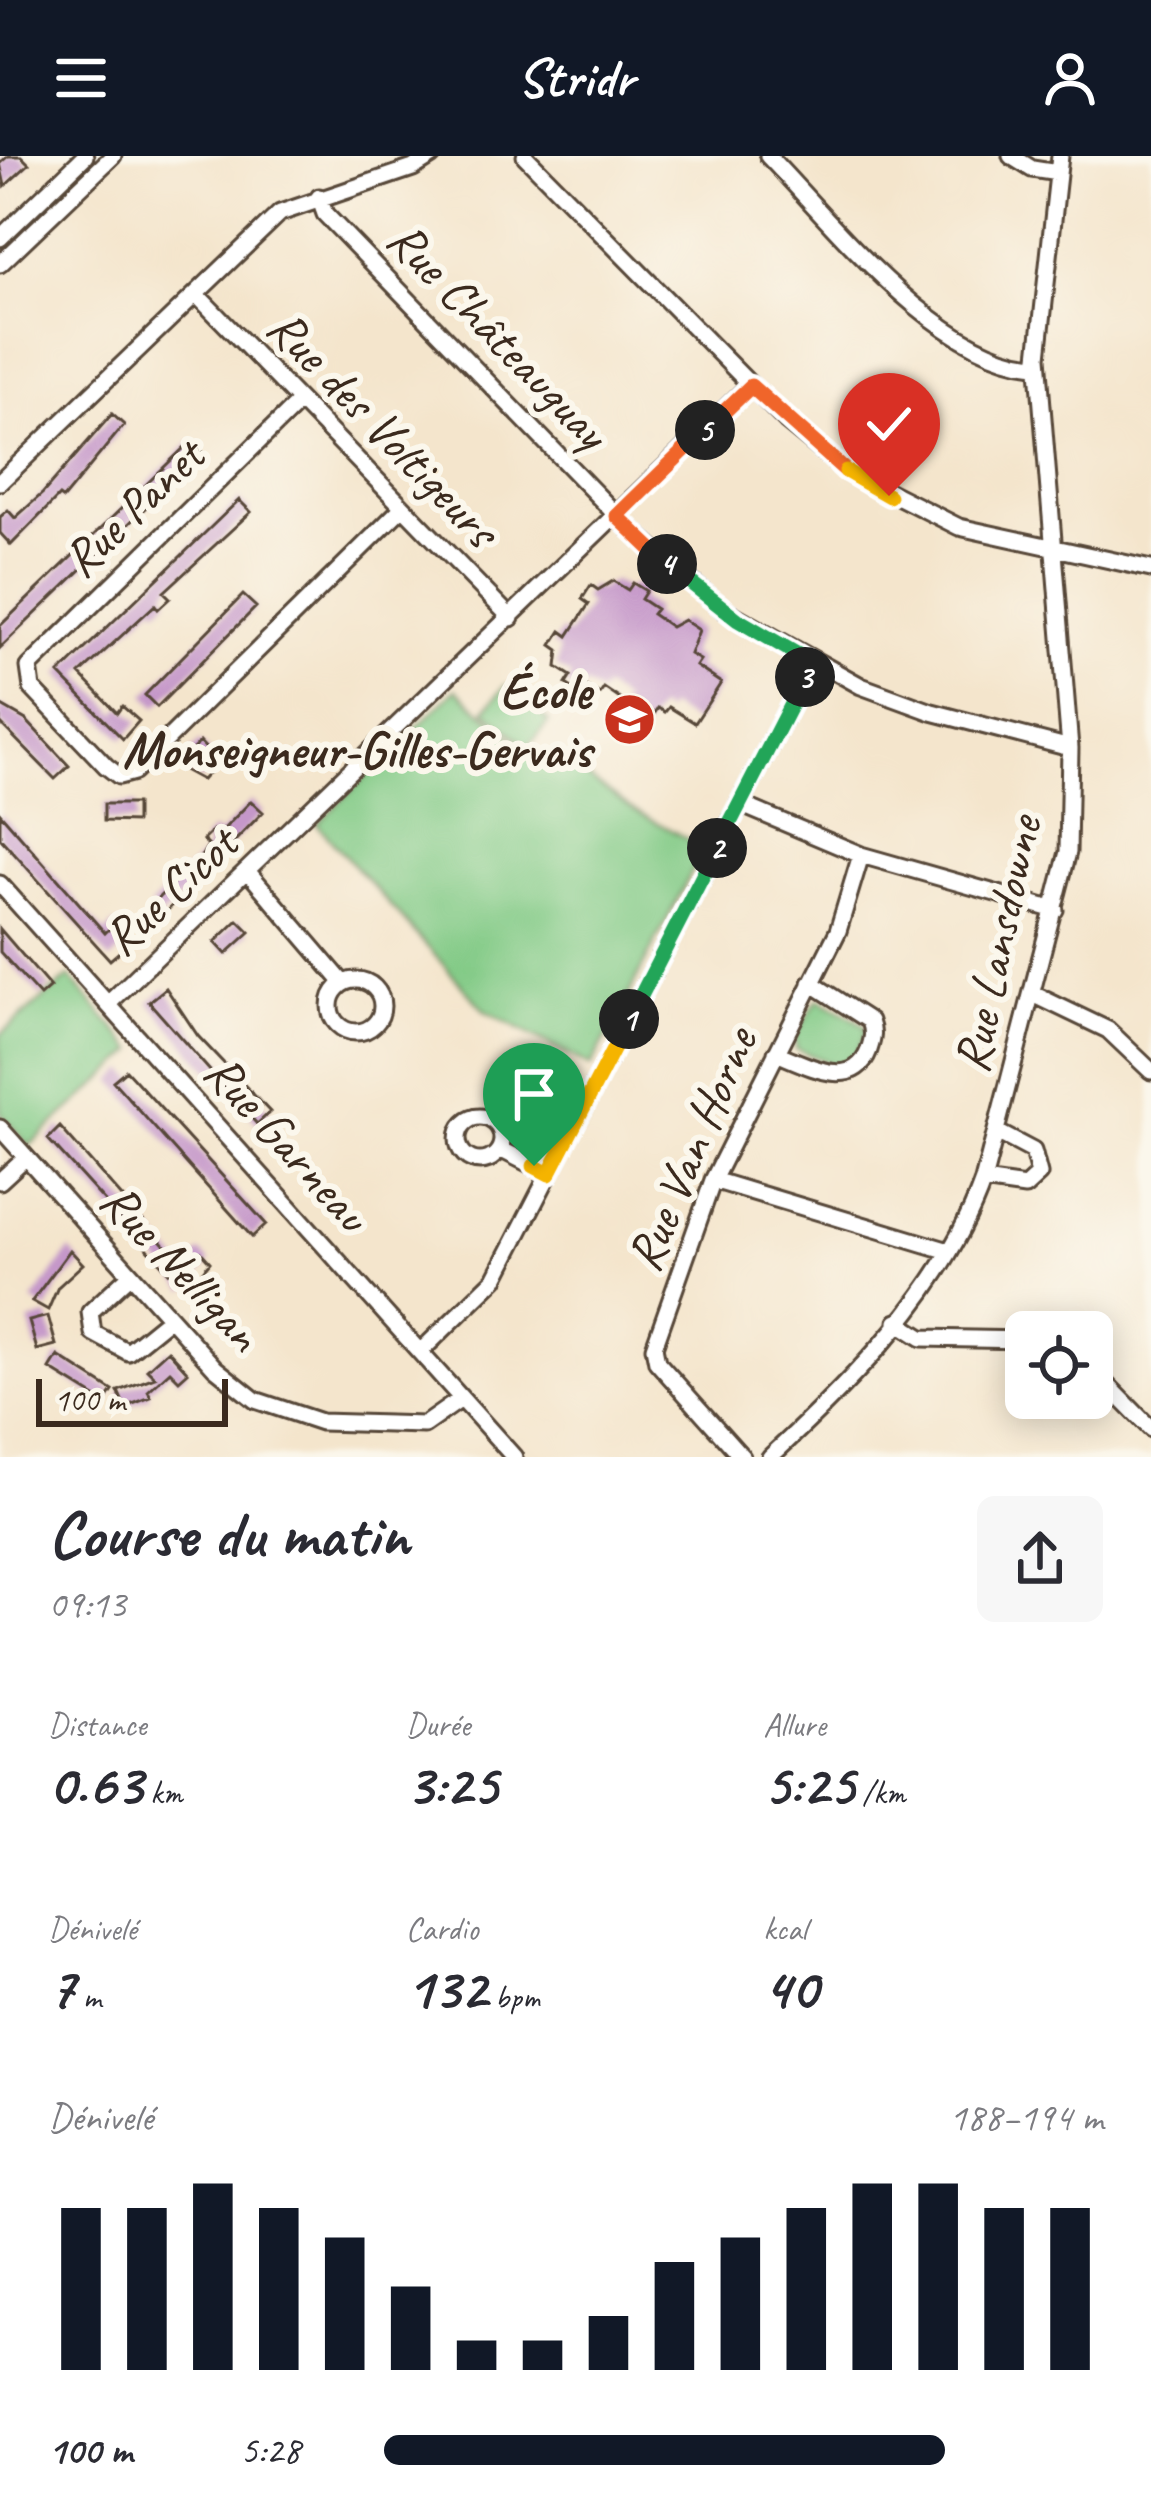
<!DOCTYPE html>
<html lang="fr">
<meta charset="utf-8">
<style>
body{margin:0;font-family:Caveat,sans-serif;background:#f7f7f7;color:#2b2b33;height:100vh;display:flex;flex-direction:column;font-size:45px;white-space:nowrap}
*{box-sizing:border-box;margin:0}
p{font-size:39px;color:#7c7c81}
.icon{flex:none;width:66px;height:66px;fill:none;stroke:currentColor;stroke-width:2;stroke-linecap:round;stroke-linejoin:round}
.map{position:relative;height:1301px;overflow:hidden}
.side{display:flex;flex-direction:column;background:#fff;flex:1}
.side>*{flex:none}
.controls{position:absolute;left:1005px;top:1155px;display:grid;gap:24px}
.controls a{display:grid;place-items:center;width:108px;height:108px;border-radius:18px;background:#fff;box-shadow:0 6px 30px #0003;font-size:60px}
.scale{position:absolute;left:36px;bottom:30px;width:192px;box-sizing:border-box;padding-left:12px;border:6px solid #3b2a1e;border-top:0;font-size:33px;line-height:42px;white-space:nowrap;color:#3b2a1e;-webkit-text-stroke:9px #fbf7ec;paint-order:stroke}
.pin{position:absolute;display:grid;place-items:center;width:102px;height:102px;color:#fff;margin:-123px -51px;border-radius:50% 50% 50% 0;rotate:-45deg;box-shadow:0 0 12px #0007}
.pin .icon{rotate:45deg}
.km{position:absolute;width:60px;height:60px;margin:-30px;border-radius:50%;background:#222;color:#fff;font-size:33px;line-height:60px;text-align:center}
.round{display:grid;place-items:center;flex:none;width:126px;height:126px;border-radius:18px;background:#f7f7f7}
.overview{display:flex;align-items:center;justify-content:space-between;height:204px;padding:0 48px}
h1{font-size:66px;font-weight:700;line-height:90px}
.stats{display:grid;grid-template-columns:repeat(3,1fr);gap:18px;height:204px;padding:12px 48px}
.stats div{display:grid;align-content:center}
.stats b{font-size:60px;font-weight:700}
.stats small{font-size:33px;font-weight:400}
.stats p{font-size:33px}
.chart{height:336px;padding:24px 48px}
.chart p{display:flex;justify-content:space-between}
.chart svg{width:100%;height:216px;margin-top:12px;stroke:#111827;stroke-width:6}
ul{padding:0 48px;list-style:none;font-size:39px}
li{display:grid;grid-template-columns:192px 144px 1fr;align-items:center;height:90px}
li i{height:30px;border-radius:15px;background:#111827}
header{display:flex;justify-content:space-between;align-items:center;height:156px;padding:0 48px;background:#111827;color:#fff;font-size:54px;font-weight:700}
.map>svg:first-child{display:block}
.green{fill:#82ca86;stroke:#5e7a52;stroke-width:3}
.building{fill:#c597c9}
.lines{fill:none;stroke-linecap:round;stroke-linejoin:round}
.minor-casing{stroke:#574638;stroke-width:21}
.minor{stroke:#fff;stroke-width:15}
.split-1-casing{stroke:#fff;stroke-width:24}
.split-2-casing{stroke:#fff;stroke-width:24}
.split-3-casing{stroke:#fff;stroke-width:24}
.split-4-casing{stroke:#fff;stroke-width:24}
.split-5-casing{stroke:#fff;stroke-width:24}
.split-6-casing{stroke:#fff;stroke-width:24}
.split-7-casing{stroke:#fff;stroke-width:24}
.split-1{stroke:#f5b400;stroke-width:15}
.split-2{stroke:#22a559;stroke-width:15}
.split-3{stroke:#22a559;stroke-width:15}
.split-4{stroke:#22a559;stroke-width:15}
.split-5{stroke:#f0652b;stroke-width:15}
.split-6{stroke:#f0652b;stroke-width:15}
.split-7{stroke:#f5b400;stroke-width:15}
.labels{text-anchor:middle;stroke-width:12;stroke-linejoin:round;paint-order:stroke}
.street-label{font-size:51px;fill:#3b2a1e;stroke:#fbf7ec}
.poi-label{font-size:51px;font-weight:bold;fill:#3b2a1e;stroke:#fbf7ec;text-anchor:end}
</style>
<header><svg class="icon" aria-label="menu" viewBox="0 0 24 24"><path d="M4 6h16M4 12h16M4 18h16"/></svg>Stridr<svg class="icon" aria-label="person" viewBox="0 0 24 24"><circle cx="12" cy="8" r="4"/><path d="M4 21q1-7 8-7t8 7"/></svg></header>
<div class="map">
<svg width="1151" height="1301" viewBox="0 0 1151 1301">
<rect width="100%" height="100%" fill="#fbf7ec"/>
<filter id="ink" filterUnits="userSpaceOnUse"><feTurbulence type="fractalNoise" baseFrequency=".00833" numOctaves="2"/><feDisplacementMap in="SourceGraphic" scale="24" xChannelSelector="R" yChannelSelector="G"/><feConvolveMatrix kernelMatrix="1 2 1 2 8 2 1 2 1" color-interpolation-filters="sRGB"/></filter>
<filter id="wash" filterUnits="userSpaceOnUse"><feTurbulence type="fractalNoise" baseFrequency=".004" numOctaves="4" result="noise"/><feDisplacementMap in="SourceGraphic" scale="48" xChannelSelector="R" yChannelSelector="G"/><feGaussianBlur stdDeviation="2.7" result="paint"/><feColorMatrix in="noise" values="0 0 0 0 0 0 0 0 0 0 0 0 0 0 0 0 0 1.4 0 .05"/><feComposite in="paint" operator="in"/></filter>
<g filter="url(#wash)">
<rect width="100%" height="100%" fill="#f4e5cc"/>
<path class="green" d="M506 529 549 566 528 591 485 554Z
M456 533 522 592 577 614 634 654 704 692 591 911 485 855 317 668Z
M69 821 135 895 29 990 0 957V879Z
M818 843 863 868 866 876 853 906 832 908 796 893 795 880Z"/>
<g id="blocks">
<path class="building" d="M8 0H21L29 8 5 30 0 7Z
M112 258 124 269 63 343 59 340 11 389 0 377V361L8 354 15 362 43 337Z
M191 285 203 296 0 492V470Z
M239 344 251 356 164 436 170 442 158 453 155 449 80 518 117 557 122 550 139 565 123 583 59 518Z
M613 425 628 434 633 427 646 435 641 443 656 453 652 458 671 471 684 464 699 474 690 498 700 504 696 510 721 527 695 567 669 551 665 556 658 552 643 576 615 558 623 545 604 532 600 538 585 529 580 537 566 528 571 520 557 511 559 494 552 489 561 475 568 480 589 448 582 443 591 429 598 434Z
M243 439 256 451 157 551 145 539Z
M0 549 26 564 69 610 55 623 0 567Z
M200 586 211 598 203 606 211 614 202 624 176 610Z
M251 645 263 656 161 761 150 750 202 699 208 689 203 684 213 674 218 679Z
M104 648H136V666L104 665Z
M0 657 105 777 114 768 125 780 119 786 124 792 110 804 0 682Z
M238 764 250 776 226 798 215 786Z
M0 773 50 831 40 840 0 796Z
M166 832 198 880 270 956 257 968 149 846Z
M126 914 266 1068 252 1081 113 925Z
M60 971 184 1111 201 1096 210 1106 186 1135 48 983Z
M70 1094 83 1108 58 1131 48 1154 32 1145Z
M48 1160 56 1189 37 1194 29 1165Z
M168 1194 188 1216 179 1224 170 1215 148 1235 151 1241 125 1251 118 1235 155 1221 147 1213Z
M58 1200 113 1235 105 1247 50 1213Z"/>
</g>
</g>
<g filter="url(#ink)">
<use href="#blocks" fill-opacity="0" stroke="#574638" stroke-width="3"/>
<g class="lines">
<defs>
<path id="minor" d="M525 0 786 265 846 314 959 371 1151 413
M768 0C832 66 940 205 1038 209
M1011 0 1032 13 1058 17
M319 41 325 58 626 369 723 453 861 530 932 556 1070 592
M0 82 85 0
M0 108 113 0
M196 138 511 462
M300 245 29 511 32 532 106 610 119 620 134 616 403 351
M0 326 280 57 413 12 432 0
M740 648 861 699 1055 754
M249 717 343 827
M0 728 514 1301
M330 850a26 26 0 1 1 52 0a26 26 0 1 1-52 0Z
M1033 838 1108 874 1151 915
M108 848 750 229
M776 897C807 909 853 936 869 894 873 882 874 876 870 865L811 827
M458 983a22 22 0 1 1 44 0a22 22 0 1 1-44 0Z
M0 972 215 1212 255 1244 321 1266 424 1269 461 1243
M500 993 549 1018
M713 1024 949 1095
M0 1025 26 1001
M983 1025 1025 1031 1039 1018 1033 995 997 976
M130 1119 90 1156 93 1177 128 1196 170 1162
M897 1166 922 1182 1026 1184
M420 1196 495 1123 812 507
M1092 1213 1151 1273
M742 1301 657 1206 654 1191 713 1024 838 775 861 699
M770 1301C852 1225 945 1133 983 1025L1068 696 1070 592 1038 201 1060 0"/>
</defs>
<use href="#minor" class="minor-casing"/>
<use href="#minor" class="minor"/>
</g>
</g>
<g class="lines" filter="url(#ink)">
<defs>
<path id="split-1" d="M534 1010 549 1018 629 863"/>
<path id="split-2" d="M629 863 717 692"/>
<path id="split-3" d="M717 692 805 521"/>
<path id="split-4" d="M667 408 738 464 812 507 805 521"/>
<path id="split-5" d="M667 408 617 360 705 274"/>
<path id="split-6" d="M705 274 751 230 846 315"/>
<path id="split-7" d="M846 315 889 340"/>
</defs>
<use href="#split-1" class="split-1-casing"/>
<use href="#split-2" class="split-2-casing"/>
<use href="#split-3" class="split-3-casing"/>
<use href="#split-4" class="split-4-casing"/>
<use href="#split-5" class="split-5-casing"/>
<use href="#split-6" class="split-6-casing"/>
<use href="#split-7" class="split-7-casing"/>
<use href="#split-1" class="split-1"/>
<use href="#split-2" class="split-2"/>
<use href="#split-3" class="split-3"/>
<use href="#split-4" class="split-4"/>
<use href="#split-5" class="split-5"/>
<use href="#split-6" class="split-6"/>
<use href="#split-7" class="split-7"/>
</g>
<defs>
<symbol id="school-disc" viewBox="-11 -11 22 22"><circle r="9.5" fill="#c8321e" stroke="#fbf7ec"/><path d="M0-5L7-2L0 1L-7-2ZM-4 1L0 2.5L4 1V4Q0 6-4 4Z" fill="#fff"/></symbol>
</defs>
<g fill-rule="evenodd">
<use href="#school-disc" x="600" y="534" width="59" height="59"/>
</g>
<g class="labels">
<g class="street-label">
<text transform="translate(499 178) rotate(46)" y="18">Rue Châteauguay</text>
<text transform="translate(384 271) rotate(46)" y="18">Rue des Voltigeurs</text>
<text transform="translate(132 351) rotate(-44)" y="18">Rue Panet</text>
<text transform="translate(169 734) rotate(-43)" y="18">Rue Cicot</text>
<text transform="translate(996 788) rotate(-78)" y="18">Rue Lansdowne</text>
<text transform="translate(288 986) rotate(48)" y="18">Rue Garneau</text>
<text transform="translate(690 993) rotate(-67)" y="18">Rue Van Horne</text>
<text transform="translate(182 1110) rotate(47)" y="18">Rue Nelligan</text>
</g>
<g class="poi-label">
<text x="591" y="552">École<tspan x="591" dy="59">Monseigneur-Gilles-Gervais</tspan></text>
</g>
</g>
</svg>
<div class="controls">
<a><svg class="icon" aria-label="locate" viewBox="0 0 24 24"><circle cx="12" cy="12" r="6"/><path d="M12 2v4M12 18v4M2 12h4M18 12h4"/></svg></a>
</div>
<div class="scale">100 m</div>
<div class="pin" style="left:534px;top:1010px;background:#1e9e55"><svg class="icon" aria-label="arrive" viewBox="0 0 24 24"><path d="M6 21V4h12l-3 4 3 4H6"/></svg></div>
<div class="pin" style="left:889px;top:340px;background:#d93025"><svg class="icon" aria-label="check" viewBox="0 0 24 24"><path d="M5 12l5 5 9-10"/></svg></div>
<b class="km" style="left:629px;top:863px">1</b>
<b class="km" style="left:717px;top:692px">2</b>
<b class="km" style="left:805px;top:521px">3</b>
<b class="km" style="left:667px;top:408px">4</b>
<b class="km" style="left:705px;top:274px">5</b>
</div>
<section class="side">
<div class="overview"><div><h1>Course du matin</h1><p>09:13</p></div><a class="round"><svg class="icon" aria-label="share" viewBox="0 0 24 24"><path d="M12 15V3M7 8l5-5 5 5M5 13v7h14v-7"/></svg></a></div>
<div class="stats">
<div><p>Distance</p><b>0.63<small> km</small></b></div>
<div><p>Durée</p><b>3:25</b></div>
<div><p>Allure</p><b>5:25<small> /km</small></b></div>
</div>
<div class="stats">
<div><p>Dénivelé</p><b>7<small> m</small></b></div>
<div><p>Cardio</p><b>132<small> bpm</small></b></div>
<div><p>kcal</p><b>40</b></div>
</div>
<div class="chart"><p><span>Dénivelé</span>188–194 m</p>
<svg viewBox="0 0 160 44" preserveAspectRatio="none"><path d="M5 44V11M15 44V11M25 44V6M35 44V11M45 44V17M55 44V27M65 44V38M75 44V38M85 44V33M95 44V22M105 44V17M115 44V11M125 44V6M135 44V6M145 44V11M155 44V11"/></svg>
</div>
<ul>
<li><b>100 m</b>5:28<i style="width:78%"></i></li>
</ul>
</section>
